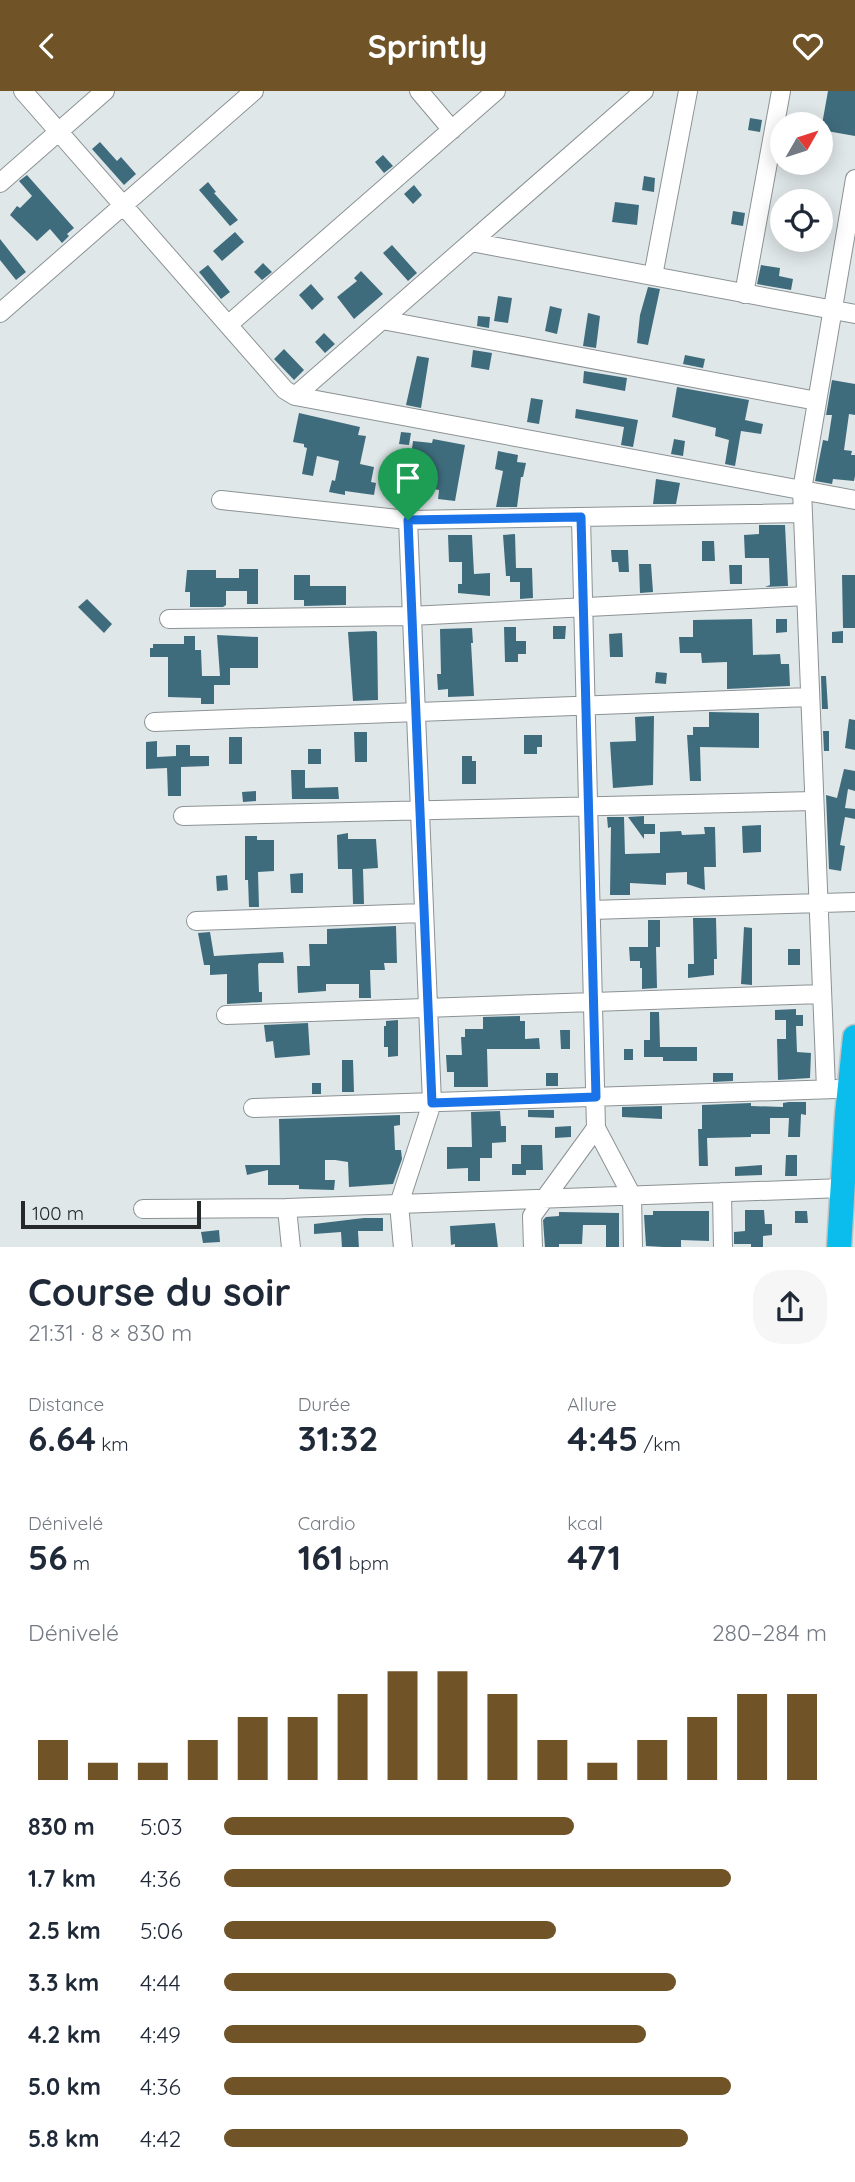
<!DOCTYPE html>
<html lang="fr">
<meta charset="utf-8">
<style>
body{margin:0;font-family:Quicksand,sans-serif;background:#f6f6f7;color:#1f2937;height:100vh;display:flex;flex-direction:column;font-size:26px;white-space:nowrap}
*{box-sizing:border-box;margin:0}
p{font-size:23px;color:#747a83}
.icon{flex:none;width:38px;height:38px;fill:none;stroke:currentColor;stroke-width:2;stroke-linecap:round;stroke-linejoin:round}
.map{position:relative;height:1156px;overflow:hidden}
.sheet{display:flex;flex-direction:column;background:#fff;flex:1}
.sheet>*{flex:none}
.needle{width:46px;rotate:51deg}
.buttons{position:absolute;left:770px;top:21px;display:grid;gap:14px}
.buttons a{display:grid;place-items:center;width:63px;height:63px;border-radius:50%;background:#fff;box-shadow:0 4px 18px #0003;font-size:35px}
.scale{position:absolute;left:21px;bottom:18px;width:180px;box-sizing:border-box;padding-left:7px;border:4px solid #26292a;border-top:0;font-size:19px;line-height:24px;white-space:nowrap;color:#26292a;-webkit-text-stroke:5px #e0e7e9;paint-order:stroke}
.pin{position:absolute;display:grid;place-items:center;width:60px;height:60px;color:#fff;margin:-72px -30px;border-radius:50% 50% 50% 0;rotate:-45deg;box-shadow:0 0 7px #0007}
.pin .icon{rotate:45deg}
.round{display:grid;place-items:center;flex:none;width:74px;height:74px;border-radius:28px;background:#f6f6f7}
.overview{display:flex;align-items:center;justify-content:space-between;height:119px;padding:0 28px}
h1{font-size:38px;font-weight:800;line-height:52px}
.stats{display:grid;grid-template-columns:repeat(3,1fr);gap:10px;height:119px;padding:7px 28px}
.stats div{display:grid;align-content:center}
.stats b{font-size:35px;font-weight:800}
.stats small{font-size:19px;font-weight:400}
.stats p{font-size:19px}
.chart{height:196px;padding:14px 28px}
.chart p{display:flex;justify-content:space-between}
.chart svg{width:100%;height:126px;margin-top:7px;stroke:#705327;stroke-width:6}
ul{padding:0 28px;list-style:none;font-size:23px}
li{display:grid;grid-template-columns:112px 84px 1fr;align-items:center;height:52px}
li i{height:18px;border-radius:9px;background:#705327}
header{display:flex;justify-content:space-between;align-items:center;height:91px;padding:0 28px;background:#705327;color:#fff;font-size:32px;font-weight:800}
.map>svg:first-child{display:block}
.building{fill:#3f6c7d}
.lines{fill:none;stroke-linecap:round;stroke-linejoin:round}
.minor-casing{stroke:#8c9294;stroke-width:20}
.highway-casing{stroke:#c2c3c3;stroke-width:27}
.minor{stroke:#fff;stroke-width:18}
.highway{stroke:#0abded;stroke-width:24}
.route-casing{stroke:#fff;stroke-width:14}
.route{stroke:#1a73e8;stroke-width:9}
</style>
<header><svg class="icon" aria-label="back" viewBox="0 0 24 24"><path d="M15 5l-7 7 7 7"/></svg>Sprintly<svg class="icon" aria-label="heart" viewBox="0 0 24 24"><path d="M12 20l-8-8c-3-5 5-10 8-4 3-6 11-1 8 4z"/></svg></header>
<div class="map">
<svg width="855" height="1157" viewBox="0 0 855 1157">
<rect width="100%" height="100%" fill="#e0e7e9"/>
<path class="building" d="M828 0H855V45L821 39Z
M750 27 762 29 760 41 748 39Z
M100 51 117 70 121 66 136 83 124 94 92 58Z
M383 64 393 75 384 82 375 71Z
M27 84 74 137 67 143 69 145 62 152 50 138 37 150 10 124 17 115 20 117 32 105 19 90Z
M644 85 655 87 654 101 642 99Z
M208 91 216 101 214 102 238 129 230 135 199 99Z
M414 94 422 104 413 113 404 103Z
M615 111 639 114 637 134 612 131Z
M733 120 745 122 743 135 731 133Z
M235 141 244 151 222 170 213 160Z
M0 148 26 181 16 189 0 169Z
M392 154 417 182 408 190 383 162Z
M263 172 272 181 262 189 254 181Z
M208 174 230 201 221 208 199 181Z
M761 174 780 177 779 185 793 188 791 199 757 193Z
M361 180 383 203 354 228 337 206 357 190 354 187Z
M311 193 324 208 312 219 299 204Z
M648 196 660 198 648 254 637 252 640 224Z
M498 205 512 207 508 232 494 230Z
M550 215 562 218 557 243 545 240Z
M588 222 600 225 596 257 583 255Z
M478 225 490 226 489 237 477 235Z
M324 242 335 253 325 262 315 251Z
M284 258 304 279 294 289 274 268Z
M473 259 492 262 489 279 471 276Z
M685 264 705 268 703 277 683 273Z
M417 265 429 267 421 317 406 314Z
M584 280 627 287 625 300 583 292Z
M832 289 855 293V324L849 323 844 359 852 360 851 364H855V385L854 390 833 388 832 393 815 390 823 349 828 350 832 324H826Z
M677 296 749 309 745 329 763 333 761 343 741 340 735 375 725 373 729 349 715 345 716 337 672 326Z
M531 307 543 309 539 333 527 331Z
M576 318 638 329 633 356 621 354 624 336 575 327Z
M299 322 360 336 358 344 366 345 360 373 374 376 371 391 376 392 374 404 345 400V404L329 401 332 389 335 390 339 370 317 365 313 385 302 383 307 357 304 356V353L293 351Z
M401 341 411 342 409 354 399 353Z
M433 348 465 354 455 410 438 408 439 399 433 398 435 384 409 380 413 350 432 352Z
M674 348 685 350 683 365 671 363Z
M498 360 518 364 517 371 526 372 523 386H521L517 416H496L503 380 495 378Z
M656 388 680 392 676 413H653Z
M759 434H785L788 495 765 496 770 494 769 467H745L744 444 759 443Z
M515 443 516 477H532L533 507 520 508V491H510V485H506L503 444Z
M448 444H472L474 483 490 482V505L458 502V493H462V471H449Z
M702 450H714L715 470H702Z
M611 459H628L629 481H619L618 471H612Z
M639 473H651L653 501 640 502Z
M729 474H742V493H730Z
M239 478H258V513H247V500H226V514L223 516H190V501H185L187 479H216V487H239Z
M294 484H310V495H346V514L304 515V509H294Z
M842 484H855V537H843Z
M87 508 112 533 104 542 78 516Z
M752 528 753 564 780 563 781 573H789L790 595 727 598V571L702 572 701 562H680L679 546H693V529Z
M776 528H787V541L776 542Z
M553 535H566L565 548H553Z
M504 536H516V550H526V563H518V571H505Z
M472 537 473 552H471L474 605 448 606V598L438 599 437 583H441L440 538Z
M375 540 377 541 378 609 353 610 348 541Z
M843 540V552H832V541Z
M622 542 623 566H610L609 543Z
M217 544 258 546V577H230V594H214V613H201V607L168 606V566H150V557H153V553H184V545H195V559H201L202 585H220Z
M656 581 667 582 666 593 655 592Z
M821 585H826L828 618H822Z
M709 621 759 622V657L700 656 701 690H690L687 644H693V636H709Z
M654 625 653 694 613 697 610 651 636 650 635 626Z
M849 628 855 629V659L845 657Z
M823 640H829V660H824Z
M354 641H367V671H355Z
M524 644H542V656H537V663H524Z
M229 646H242V673H229Z
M157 650V666L176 665V654H190V665H209V675L181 676V705H168L167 677 146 678V651Z
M308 658H321V673H308Z
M462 665H472V670H476V693H462Z
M844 678 855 680V700L848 698 845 717 855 718V728L845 726 840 754 845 755 841 780 829 778 826 704 837 707Z
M291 679H305V697L338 696 339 708H292Z
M256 700V710L243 711 242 701Z
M644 725V733H655V743H644V748L628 726Z
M607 726H624L625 763 660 762V741L681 740 682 744 705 743 704 736H715L716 776H704L705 799 687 793V781L666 782V794L630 792V804H610L611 736 608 737Z
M761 734V761L743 762 742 735Z
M348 742V748H376L378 777 363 778 364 813H353L352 778H338L337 744Z
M245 745H257V749H274V780L258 781 259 816H249L248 789H245Z
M303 782V802H291L290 783Z
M227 784 228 799 217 800 216 785Z
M693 827H716L717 868H714V884L688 887V873H694Z
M648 829H660V856H648Z
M396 835 397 872H384L385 879H370L371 907H359V893H326V900L298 902 297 875H310L309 853H327V838Z
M744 836 752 837V894L741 893Z
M210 841 214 865 283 861 284 872H259L258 874 259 901H262V911L227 913V883L210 884V874H204L198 842Z
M629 856H656L657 897 642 898V877H640V870H630Z
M788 858H800V874H788Z
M796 918V924H803V935H796L797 961 811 962 810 987 778 989 777 948H786V929H775V919Z
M650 921H659L660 956H697V970H663V966H644V949H650Z
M520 925V930H525V948L539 947 540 958H487L488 996H454V981H447L446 964H462L461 946H465V938H483V926Z
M398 929V965L388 966V956H384V935H386V930Z
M308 932 310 964 275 967 273 950 266 951 264 934Z
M560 939H570V958H561Z
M624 958H633V969H624Z
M342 969H353L354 1001H342Z
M546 982H558V995H546Z
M713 982H733V990L713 991Z
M312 992H321V1003H312Z
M789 1011H806V1024L801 1023 800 1046H788L789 1027H770V1043H751V1046L707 1047 708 1075H699L698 1038H702V1014L751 1012V1015L783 1016V1012Z
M662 1015V1028L622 1026V1016Z
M528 1019H554V1027L528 1026Z
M500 1020 501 1035H506V1051L492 1052V1067H480V1090H468V1077L447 1078V1056H472L471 1021Z
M400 1024V1034L394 1035 395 1059H401L402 1068 393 1093 349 1096 348 1071 335 1069H325V1089H335L334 1099 299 1098V1094H268V1079L247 1084 245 1074H280L279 1028Z
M571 1035V1046L555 1047V1036Z
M521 1054H542L543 1079H526V1084H512V1073H521Z
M786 1064H797V1085H785Z
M762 1074V1084L735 1085V1076Z
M745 1119H764L765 1133H772V1144L763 1145V1157H751V1153H734V1141L745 1140Z
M653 1120H709V1150L681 1149V1157L646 1155 644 1124H653Z
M795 1120H807L808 1132H795Z
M559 1121 619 1122V1157H606V1134H583L582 1153H559V1157H545L543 1129 546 1126 559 1125Z
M364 1127H383V1140H358L359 1157H342L341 1141 314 1143V1133Z
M495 1132 498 1157H455V1153L451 1154 450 1135Z
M219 1139 220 1151 203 1152 201 1141Z"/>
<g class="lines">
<defs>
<path id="minor" d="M23 0 285 299 295 305 855 409
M419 0 452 39
M0 92 105 0
M471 151 855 223
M653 185 688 0
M744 203 781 0
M0 222 254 0
M382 229 817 310
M228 234 496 0
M295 305 644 0
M221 409 408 429 803 422
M581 426 596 1037 632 1105 633 1157
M169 528 410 525 806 505
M154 631 810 606
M183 725 814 710
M591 819 855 811
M196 830 423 822
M226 924 822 903
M826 998 802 399 855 88
M253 1017 836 998
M722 1101 723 1157
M287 1117 291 1157
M143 1118 287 1117 843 1097
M403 1157 399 1113 432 1012 408 429
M533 1157 532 1125 596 1037"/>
<path id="highway" d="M839 1157 847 1024 855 946"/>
</defs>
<use href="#minor" class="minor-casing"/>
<use href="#highway" class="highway-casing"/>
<use href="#minor" class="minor"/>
<use href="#highway" class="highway"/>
</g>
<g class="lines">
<defs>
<path id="route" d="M581 426 596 1006 432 1012 408 429Z"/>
</defs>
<use href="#route" class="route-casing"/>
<use href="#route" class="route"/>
</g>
</svg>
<div class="buttons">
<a><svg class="needle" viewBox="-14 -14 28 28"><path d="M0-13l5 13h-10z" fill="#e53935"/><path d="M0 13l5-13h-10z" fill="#747a83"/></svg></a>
<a><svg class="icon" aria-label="locate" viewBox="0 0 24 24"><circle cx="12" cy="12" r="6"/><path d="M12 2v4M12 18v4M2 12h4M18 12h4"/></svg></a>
</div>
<div class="scale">100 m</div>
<div class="pin" style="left:408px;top:429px;background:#1e9e55"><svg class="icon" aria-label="arrive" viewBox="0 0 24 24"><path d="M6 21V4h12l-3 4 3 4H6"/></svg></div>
</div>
<section class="sheet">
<div class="overview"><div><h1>Course du soir</h1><p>21:31 · 8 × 830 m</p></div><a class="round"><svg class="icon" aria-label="share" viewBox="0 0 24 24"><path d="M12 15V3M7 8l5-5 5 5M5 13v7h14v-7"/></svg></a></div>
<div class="stats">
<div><p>Distance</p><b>6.64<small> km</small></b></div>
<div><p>Durée</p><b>31:32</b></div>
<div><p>Allure</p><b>4:45<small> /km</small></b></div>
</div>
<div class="stats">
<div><p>Dénivelé</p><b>56<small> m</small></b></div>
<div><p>Cardio</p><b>161<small> bpm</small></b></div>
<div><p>kcal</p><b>471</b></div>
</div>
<div class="chart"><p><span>Dénivelé</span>280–284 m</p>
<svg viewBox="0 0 160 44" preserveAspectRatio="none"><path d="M5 44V30M15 44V38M25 44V38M35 44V30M45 44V22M55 44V22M65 44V14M75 44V6M85 44V6M95 44V14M105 44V30M115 44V38M125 44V30M135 44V22M145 44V14M155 44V14"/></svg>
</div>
<ul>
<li><b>830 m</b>5:03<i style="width:58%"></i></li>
<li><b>1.7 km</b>4:36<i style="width:84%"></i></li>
<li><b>2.5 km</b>5:06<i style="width:55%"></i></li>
<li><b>3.3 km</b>4:44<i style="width:75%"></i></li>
<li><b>4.2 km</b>4:49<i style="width:70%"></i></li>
<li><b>5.0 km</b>4:36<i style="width:84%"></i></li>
<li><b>5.8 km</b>4:42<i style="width:77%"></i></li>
</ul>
</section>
